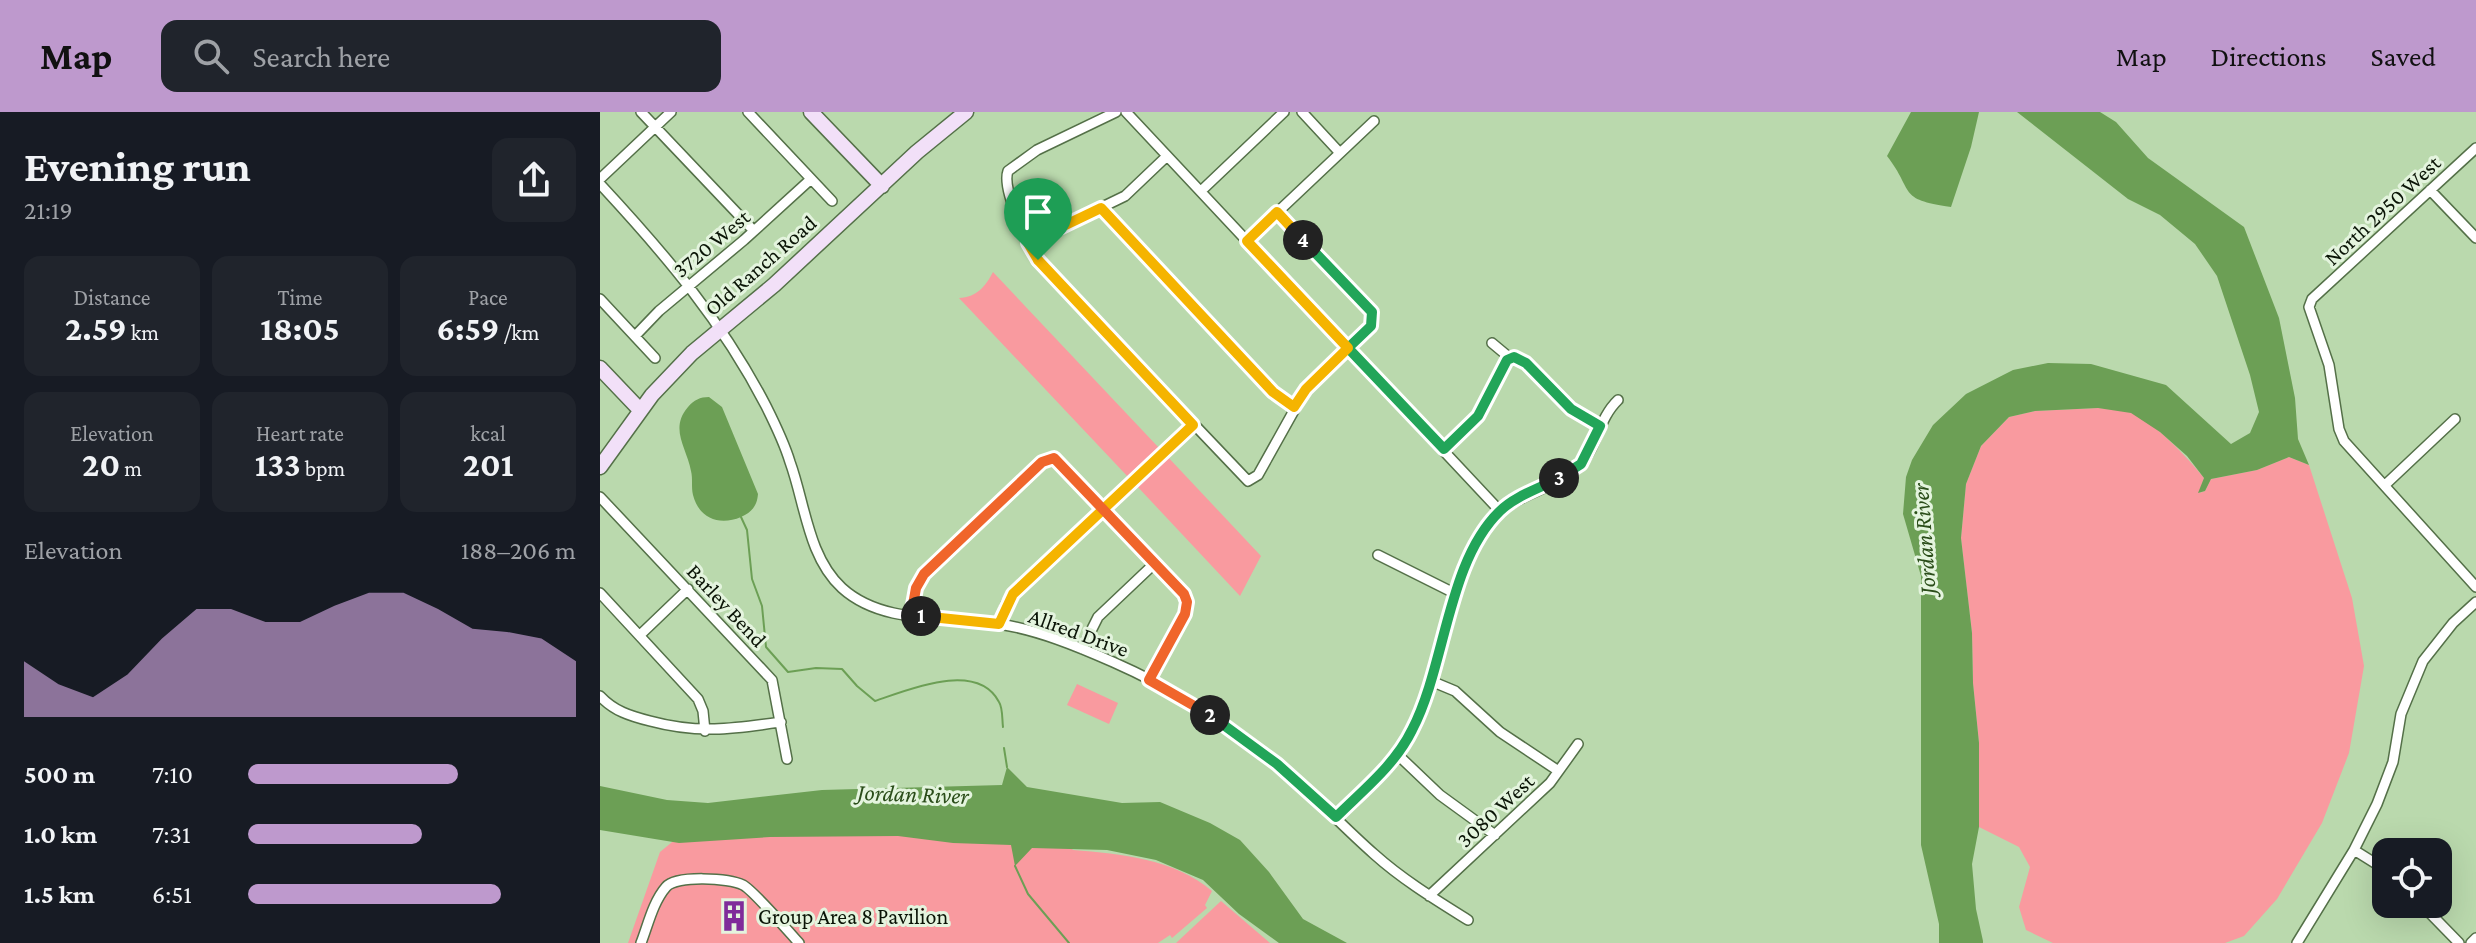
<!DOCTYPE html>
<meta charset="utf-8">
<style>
body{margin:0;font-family:"Crimson Pro",serif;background:#20242c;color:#f1f3f6;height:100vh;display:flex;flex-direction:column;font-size:30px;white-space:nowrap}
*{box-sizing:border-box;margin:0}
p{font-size:26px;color:#9ea1a6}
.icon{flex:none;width:44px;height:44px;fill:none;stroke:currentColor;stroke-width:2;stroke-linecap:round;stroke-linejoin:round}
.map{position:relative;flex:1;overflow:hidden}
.details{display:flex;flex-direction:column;background:#171b24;width:600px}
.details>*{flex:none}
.buttons{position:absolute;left:1772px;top:726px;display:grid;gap:16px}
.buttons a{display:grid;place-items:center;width:80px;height:80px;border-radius:16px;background:#171b24;box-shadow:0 8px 32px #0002;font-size:40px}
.pin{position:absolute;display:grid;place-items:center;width:68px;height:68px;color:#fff;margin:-82px -34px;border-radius:50% 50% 50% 0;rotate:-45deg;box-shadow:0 0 8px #0007}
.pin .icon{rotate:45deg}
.km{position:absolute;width:40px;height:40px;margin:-20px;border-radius:50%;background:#222;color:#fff;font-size:22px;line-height:40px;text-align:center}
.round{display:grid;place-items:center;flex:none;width:84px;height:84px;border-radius:16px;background:#20242c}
.overview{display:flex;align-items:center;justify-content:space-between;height:136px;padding:0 24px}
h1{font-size:44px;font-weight:700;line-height:60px}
.metrics{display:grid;grid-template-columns:repeat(3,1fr);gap:12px;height:136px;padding:8px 24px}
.metrics div{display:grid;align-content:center;border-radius:16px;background:#20242c;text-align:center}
.metrics b{font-size:34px;font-weight:700}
.metrics small{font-size:22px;font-weight:400}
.metrics p{font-size:22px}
.chart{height:224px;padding:16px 24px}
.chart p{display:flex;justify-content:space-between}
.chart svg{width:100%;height:144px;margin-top:8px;fill:#be99cd;opacity:.7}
ul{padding:0 24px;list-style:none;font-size:26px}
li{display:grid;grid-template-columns:128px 96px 1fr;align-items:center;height:60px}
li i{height:20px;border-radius:10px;background:#be99cd}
header{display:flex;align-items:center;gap:48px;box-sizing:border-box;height:112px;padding:0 40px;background:#be99cd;color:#111}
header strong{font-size:38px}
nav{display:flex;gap:44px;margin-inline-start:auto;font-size:28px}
.search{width:560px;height:72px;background:#20242c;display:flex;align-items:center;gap:20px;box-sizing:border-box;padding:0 28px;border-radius:16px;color:#9ea1a6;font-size:30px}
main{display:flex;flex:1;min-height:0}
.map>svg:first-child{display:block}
.green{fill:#f99a9f}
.water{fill:#6c9f55}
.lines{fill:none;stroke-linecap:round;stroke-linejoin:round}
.stream{stroke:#6c9f55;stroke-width:2}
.street-casing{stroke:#547048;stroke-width:12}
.secondary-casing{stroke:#547048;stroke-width:17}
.street{stroke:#fff;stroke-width:9}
.secondary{stroke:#f2e0f8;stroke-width:14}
.split-1-casing{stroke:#fff;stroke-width:16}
.split-2-casing{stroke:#fff;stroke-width:16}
.split-3-casing{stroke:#fff;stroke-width:16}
.split-4-casing{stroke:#fff;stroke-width:16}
.split-5-casing{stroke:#fff;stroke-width:16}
.split-1{stroke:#f5b400;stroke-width:10}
.split-2{stroke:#f0652b;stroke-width:10}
.split-3{stroke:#22a559;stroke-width:10}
.split-4{stroke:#22a559;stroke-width:10}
.split-5{stroke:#f5b400;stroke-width:10}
.labels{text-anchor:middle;stroke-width:6;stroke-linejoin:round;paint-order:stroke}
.street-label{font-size:22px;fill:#0a1406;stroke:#e4f4de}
.poi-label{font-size:22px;fill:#0a1406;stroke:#e4f4de;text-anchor:start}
.water-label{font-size:24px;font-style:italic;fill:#2a4d19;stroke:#e4f4de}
</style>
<header>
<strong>Map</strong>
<div class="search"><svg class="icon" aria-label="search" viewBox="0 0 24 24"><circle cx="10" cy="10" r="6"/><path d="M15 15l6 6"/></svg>Search here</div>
<nav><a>Map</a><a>Directions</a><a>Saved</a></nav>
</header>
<main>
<section class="details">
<div class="overview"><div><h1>Evening run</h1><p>21:19</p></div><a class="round"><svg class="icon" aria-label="share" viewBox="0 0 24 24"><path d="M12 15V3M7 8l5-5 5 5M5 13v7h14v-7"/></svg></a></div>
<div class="metrics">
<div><p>Distance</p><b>2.59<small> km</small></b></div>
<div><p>Time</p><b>18:05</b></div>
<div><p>Pace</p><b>6:59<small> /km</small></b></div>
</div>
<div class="metrics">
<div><p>Elevation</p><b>20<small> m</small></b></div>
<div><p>Heart rate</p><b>133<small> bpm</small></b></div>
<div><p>kcal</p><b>201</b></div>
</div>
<div class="chart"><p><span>Elevation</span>188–206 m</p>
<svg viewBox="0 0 160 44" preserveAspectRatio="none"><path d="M0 44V27L10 34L20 38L30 31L40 20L50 11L60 11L70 15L80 15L90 10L100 6L110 6L120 11L130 17L140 18L150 20L160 27V44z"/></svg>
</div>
<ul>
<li><b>500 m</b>7:10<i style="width:64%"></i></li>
<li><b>1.0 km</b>7:31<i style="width:53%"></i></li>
<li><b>1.5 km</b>6:51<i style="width:77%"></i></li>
</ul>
</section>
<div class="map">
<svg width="1876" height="831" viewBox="0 0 1876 831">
<rect width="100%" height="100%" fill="#bad9ad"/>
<path class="green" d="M393 160 560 337 529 366 359 186C377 185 385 175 393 160Z
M1498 296C1508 297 1520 297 1529 300 1554 309 1588 346 1604 366L1599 381 1605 379 1611 367 1657 358 1689 345 1709 353 1752 486 1764 554 1749 641 1722 711 1677 787 1644 824 1625 831H1453L1426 818 1419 795 1430 755 1419 735 1379 715V631L1373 571 1372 521 1361 426 1366 372 1381 334 1409 305 1435 299Z
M566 343 661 444 640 484 535 372Z
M477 572 518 591 509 612 467 593Z
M297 716 462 726 473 738C521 742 575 747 612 779L605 793 607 796 572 826 570 823 558 831H28L60 740 77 726Z
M621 789 670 831H576Z"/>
<path class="water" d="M1311 0H1379L1371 35 1351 95C1296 87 1315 80 1287 44Z
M1417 0H1500L1516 10 1548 46 1644 115 1679 206 1695 286 1698 327 1709 353 1689 345 1657 358 1611 367 1605 379 1598 381 1604 366 1587 344 1560 320 1531 301 1498 296 1435 299 1409 305 1381 334 1366 372 1361 426 1372 521 1373 571 1379 631V715L1372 752 1376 797 1383 829V831H1339V812L1321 733V464L1303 402 1306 365 1312 348 1333 313 1366 282 1413 258 1448 251 1491 252 1566 273 1631 332 1650 321 1659 300 1650 263 1617 164 1595 132 1560 103 1528 87Z
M109 285 122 295 158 382C157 394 152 400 141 405 120 414 99 407 93 383 91 375 93 367 91 359 87 336 69 317 88 295 94 288 100 285 109 285Z
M407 655 427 675 522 691 560 690 610 711 640 728 669 760 703 807 747 831H679L639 802 603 768 556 748 507 738 432 736 415 754 411 733 353 731 298 724 170 725 79 731 0 718V674L67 688 108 691 222 678 402 673Z"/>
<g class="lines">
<path class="stream" d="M141 405 147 418 152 467 162 494 166 535 188 560 216 556 242 557 257 574 275 589C308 578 377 548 399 590 403 596 402 608 403 615
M404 636 407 655
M415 754 428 782 469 831"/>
<defs>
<path id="street" d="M41 0 154 119
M148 0 232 89
M516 0 437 38 408 59C401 78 431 140 445 156L648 369 658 363 706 277 769 217 773 208 769 197 677 100
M526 0 900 399
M702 0 740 41
M1876 36 1712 187 1709 195 1729 253 1739 317 1744 329 1876 475
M0 67 71 0
M0 72C65 142 122 209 166 294 175 312 184 330 190 350 205 391 208 445 242 476 284 514 348 503 399 512 438 518 477 534 513 550 572 576 628 611 677 652 711 680 741 713 774 742 803 768 836 788 868 808
M1830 78 1876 126
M601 79 684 0
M501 96 673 280 694 295
M647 129 774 9
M428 131 525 84 567 44
M0 187 55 246
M35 224 59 199 144 128 211 67
M892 231 910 246 921 247 971 297 1000 314
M844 337 878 304 905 251 910 246
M1785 373 1855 307
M0 385 172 568 187 647
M778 443 856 482
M0 481 98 587 103 599 105 619
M311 504 314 481 324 462 442 350 454 346 586 485 585 502 549 568
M399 512 406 492 413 482 593 313
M40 523 88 477
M482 537 498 505 555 451
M831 569 855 579 900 620 957 658
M0 584C14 599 30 604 50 609 98 622 132 617 181 610
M798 643 840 683 895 723
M736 705C763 678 795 654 812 619 843 558 844 483 879 424 907 379 946 384 978 355 997 337 998 307 1018 288
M1754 738 1786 758
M829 784 950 671 978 632
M1821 792 1859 831
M41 831C48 813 53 790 66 775 76 763 129 766 143 773 153 778 189 820 199 831
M1697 831 1754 738 1777 692 1793 650 1801 602 1823 549 1853 511 1876 490
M1871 831 1876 826"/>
<path id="secondary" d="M211 0 282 74
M0 256 40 298
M0 355 52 283 92 241 174 173 317 40 366 0"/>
</defs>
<use href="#street" class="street-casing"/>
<use href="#secondary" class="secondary-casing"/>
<use href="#street" class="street"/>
<use href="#secondary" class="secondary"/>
</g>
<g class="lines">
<defs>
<path id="split-1" d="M321 504 399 512 413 482 593 313 438 148"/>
<path id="split-2" d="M321 504H311L316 476 324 462 442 350 454 346 584 482 587 490 585 502 549 568 610 603"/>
<path id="split-3" d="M610 603 677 652 736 705C763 678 795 653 812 618 846 553 847 450 900 399 915 384 940 376 959 366"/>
<path id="split-4" d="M703 128 772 200 771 214 748 236 844 337 878 304 907 248 914 245 926 251 971 297 1000 314 981 352 959 366"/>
<path id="split-5" d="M438 148 428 131 501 96 673 280 694 295 706 277 748 236 647 129 677 100 703 128"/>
</defs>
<use href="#split-1" class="split-1-casing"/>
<use href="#split-2" class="split-2-casing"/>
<use href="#split-3" class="split-3-casing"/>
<use href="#split-4" class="split-4-casing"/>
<use href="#split-5" class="split-5-casing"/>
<use href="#split-1" class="split-1"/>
<use href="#split-2" class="split-2"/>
<use href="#split-3" class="split-3"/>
<use href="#split-4" class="split-4"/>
<use href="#split-5" class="split-5"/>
</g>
<defs>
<symbol id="building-bare" viewBox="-9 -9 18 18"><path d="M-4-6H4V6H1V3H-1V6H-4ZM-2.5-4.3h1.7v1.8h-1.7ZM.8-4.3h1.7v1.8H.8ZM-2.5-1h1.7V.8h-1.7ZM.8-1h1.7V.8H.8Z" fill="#7f2b9a" stroke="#e4f4de" stroke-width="2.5" paint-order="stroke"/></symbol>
</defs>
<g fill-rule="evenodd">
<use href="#building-bare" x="112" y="782" width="44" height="44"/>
</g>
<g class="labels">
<g class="street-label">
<text transform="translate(1782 98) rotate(-43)" y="8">North 2950 West</text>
<text transform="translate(111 131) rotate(-40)" y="8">3720 West</text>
<text transform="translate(160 153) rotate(-41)" y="8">Old Ranch Road</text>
<text transform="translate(127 493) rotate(47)" y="8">Barley Bend</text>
<text transform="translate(479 520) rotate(20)" y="8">Allred Drive</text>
<text transform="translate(895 698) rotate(-43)" y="8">3080 West</text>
</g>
<g class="poi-label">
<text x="158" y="812">Group Area 8 Pavilion</text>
</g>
<g class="water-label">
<text transform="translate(1324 427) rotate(-94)" y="8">Jordan River</text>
<text transform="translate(313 682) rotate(2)" y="8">Jordan River</text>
</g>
</g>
</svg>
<div class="buttons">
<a><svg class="icon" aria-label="locate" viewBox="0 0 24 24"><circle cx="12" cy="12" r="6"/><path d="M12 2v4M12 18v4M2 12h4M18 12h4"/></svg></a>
</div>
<div class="pin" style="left:438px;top:148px;background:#1e9e55"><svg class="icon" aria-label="arrive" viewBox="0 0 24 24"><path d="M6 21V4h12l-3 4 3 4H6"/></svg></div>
<b class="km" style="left:321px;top:504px">1</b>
<b class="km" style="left:610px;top:603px">2</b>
<b class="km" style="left:959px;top:366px">3</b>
<b class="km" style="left:703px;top:128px">4</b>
</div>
</main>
